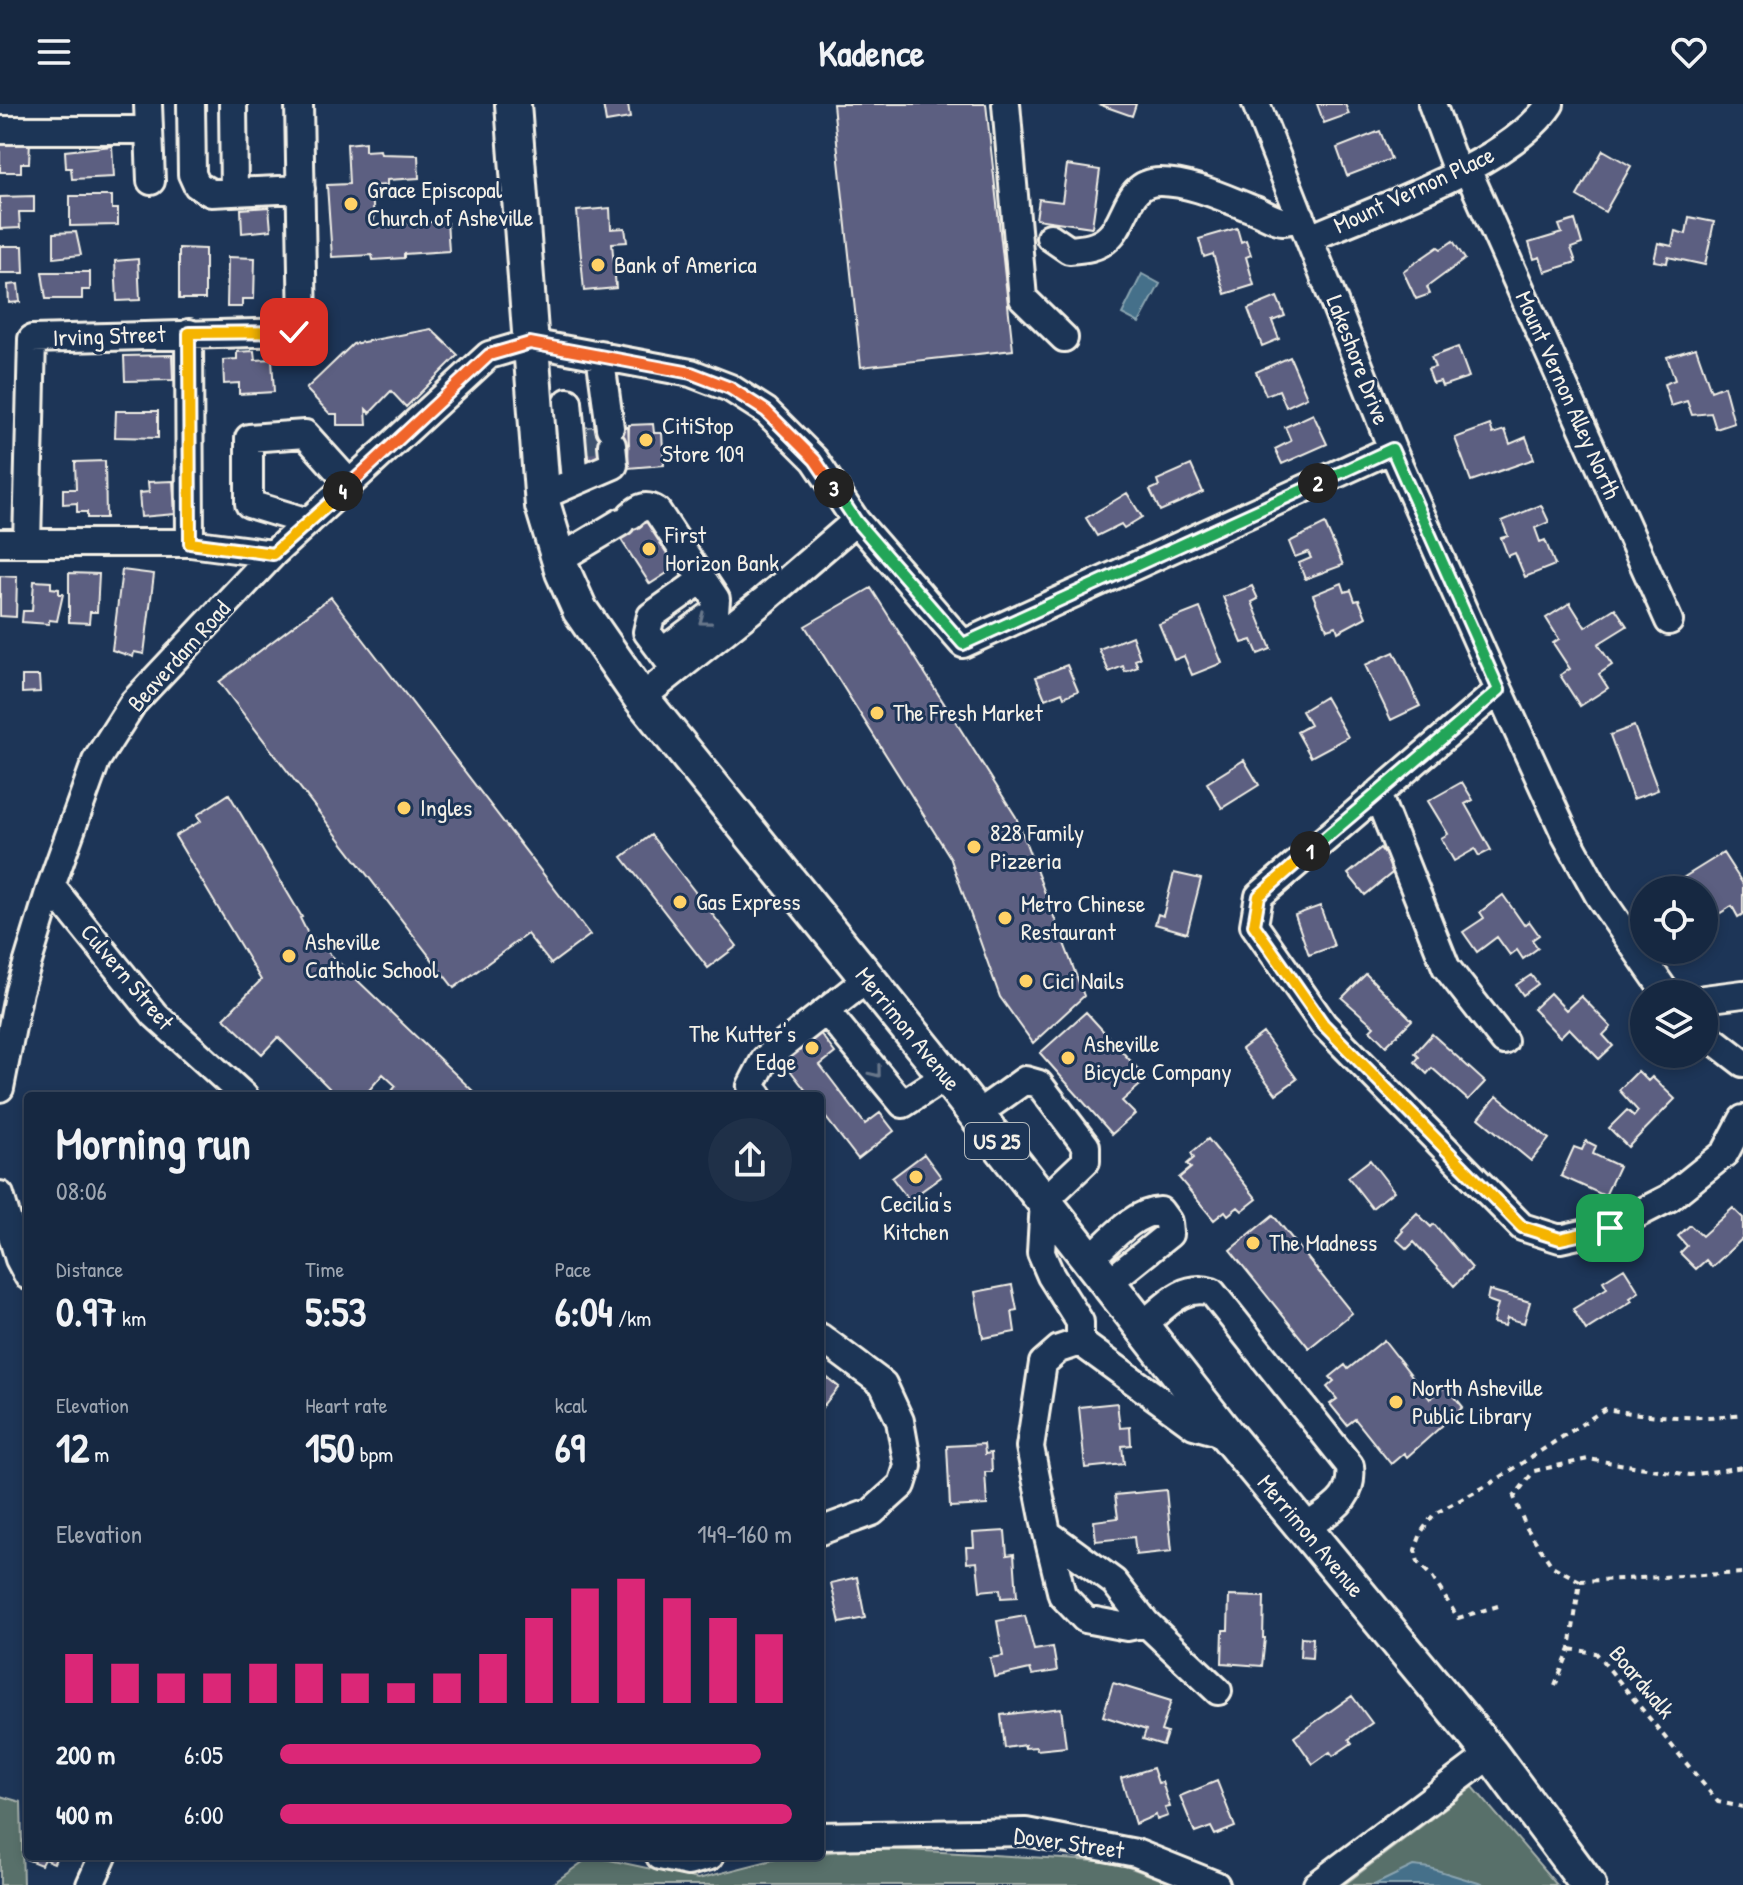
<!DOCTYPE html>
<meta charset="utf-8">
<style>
body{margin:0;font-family:"Patrick Hand",sans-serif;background:#1f3048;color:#f1f3f6;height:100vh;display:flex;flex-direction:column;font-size:30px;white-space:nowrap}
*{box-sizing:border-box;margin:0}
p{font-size:26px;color:#9ea6b1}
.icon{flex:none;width:44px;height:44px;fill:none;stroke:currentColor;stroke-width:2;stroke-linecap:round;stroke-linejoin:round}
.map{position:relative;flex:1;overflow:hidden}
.drawer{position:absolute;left:24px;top:988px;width:800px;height:768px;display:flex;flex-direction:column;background:#162841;border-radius:8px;box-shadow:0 4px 12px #0003,0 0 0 2px #35445a}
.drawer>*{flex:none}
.fabs{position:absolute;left:1630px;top:772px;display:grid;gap:16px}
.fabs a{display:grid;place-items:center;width:88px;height:88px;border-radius:50%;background:#162841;box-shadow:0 4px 12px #0003,0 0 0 2px #35445a;font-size:40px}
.pin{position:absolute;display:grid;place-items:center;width:68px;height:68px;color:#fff;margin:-34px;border-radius:16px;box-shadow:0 4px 12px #0006}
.km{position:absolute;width:40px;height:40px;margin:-20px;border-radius:50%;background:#222;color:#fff;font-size:22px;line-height:40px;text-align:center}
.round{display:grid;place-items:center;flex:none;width:84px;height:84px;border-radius:42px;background:#1f3048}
.overview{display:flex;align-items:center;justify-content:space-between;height:136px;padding:0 32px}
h1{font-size:44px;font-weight:700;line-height:60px}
.metrics{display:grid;grid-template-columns:repeat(3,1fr);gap:12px;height:136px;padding:8px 32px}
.metrics div{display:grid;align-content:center}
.metrics b{font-size:40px;font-weight:700}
.metrics small{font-size:22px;font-weight:400}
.metrics p{font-size:22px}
.chart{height:224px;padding:16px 32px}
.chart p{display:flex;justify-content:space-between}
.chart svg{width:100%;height:144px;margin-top:8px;stroke:#db2777;stroke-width:6}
ul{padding:0 32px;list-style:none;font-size:26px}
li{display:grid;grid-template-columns:128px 96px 1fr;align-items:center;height:60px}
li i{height:20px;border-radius:10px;background:#db2777}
header{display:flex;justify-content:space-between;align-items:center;height:104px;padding:0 32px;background:#162841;font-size:36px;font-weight:700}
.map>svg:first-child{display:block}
.green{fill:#586f6b;stroke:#a6b0aa;stroke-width:2}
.water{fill:#44708a;stroke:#8aa4b0;stroke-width:2}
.building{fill:#5c5e81;stroke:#f4f1e8;stroke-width:2}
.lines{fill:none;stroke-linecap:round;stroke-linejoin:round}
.minor-tunnel{stroke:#3d516d;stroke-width:26;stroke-dasharray:26 13;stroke-linecap:butt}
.minor-casing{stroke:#f4f1e8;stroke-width:32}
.major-casing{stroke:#f4f1e8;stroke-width:40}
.path{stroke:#f4f1e8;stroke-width:4;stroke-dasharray:6 6;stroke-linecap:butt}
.minor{stroke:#1d3557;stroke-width:26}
.major{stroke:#1d3557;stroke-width:34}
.oneway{stroke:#68778a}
.split-1-casing{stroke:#fff;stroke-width:16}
.split-2-casing{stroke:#fff;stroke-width:16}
.split-3-casing{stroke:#fff;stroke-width:16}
.split-4-casing{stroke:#fff;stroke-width:16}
.split-5-casing{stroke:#fff;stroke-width:16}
.split-1{stroke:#f5b400;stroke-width:10}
.split-2{stroke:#22a559;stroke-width:10}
.split-3{stroke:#22a559;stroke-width:10}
.split-4{stroke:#f0652b;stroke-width:10}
.split-5{stroke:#f5b400;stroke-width:10}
.poi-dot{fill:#ffd166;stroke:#1d3557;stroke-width:3}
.labels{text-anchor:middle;stroke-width:6;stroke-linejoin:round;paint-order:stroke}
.shield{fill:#1d3557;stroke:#b4b9bc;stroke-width:2}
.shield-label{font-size:22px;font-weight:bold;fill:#f4f1e8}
.poi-label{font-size:24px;fill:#f4f1e8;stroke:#1d3557;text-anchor:start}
.street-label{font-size:24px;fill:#f4f1e8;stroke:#1d3557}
</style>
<header><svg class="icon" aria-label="menu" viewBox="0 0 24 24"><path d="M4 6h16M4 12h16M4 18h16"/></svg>Kadence<svg class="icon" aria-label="heart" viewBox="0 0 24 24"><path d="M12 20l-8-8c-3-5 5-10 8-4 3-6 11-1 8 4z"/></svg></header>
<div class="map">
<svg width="1743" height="1781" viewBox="0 0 1743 1781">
<rect width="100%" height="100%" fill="#1d3557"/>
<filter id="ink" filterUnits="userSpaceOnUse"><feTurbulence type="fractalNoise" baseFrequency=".0125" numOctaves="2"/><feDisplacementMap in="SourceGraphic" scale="16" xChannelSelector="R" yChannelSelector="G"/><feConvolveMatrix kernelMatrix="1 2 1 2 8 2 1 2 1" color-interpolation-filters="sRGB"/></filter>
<g filter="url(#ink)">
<path class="green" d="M1473 1683 1557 1781H1344Z
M0 1692 21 1698 23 1781H0Z
M873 1744 1115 1758 1176 1781H551L591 1752 698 1775 788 1752H820V1749Z"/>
<path class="water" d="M1142 170 1160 180 1139 219 1122 210Z
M1413 1762 1430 1764 1485 1781H1374Z"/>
<path class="building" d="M603 0H628L630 14 606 18Z
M833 0H986L1013 246 861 263Z
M1098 0H1136L1132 12Z
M1317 0H1345L1349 10 1324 19Z
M1380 27 1391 55 1347 72 1337 44Z
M0 37H30L29 59H21V68H0Z
M365 38V47L380 46 381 50 418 51 419 74 387 76V81L372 82 374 122 447 117 449 147 404 150V154L373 156 372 151 332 153 327 81 349 80 347 40Z
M112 42 114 73 72 75 71 64H66L65 47Z
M1603 46 1631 62 1605 108 1577 92Z
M1067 61 1100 66 1092 123 1036 115 1039 95 1062 98Z
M34 92V108H19L20 124 0 125V93Z
M70 92H112V105H118V121L70 122Z
M269 103 271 126 242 129 241 105Z
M610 104 611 125 625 124 627 138 612 139 616 184 584 187 577 107Z
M1689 113 1714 118 1705 161 1668 153 1667 159 1654 157 1658 139 1672 142 1675 127 1686 130Z
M1575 116 1582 140 1571 144 1576 158 1545 168 1540 153 1534 155 1529 139 1562 129 1559 121Z
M1237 124 1241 138 1246 136 1251 151 1246 153 1254 181 1225 190 1213 150 1204 153 1199 135Z
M76 128 81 151 54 154V129Z
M1453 137 1465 155 1427 183 1430 190 1416 195 1403 167 1438 143 1441 145Z
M0 142H23L24 169H0Z
M179 144 205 145V195H179Z
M228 153 255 154 254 195H242V203H227Z
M138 155 140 196 117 197 115 157Z
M42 168H90V186H82V195H46Z
M18 180 20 198 9 199 8 181Z
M1277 193 1285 212 1272 217 1279 235 1262 242 1248 205Z
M431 225 458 251 406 303 391 287 370 309 366 305 367 321H337V310H330L306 285 353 240Z
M1458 243 1469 273 1442 282 1440 277 1433 279 1428 265 1435 263 1431 253Z
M1696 244 1711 287 1724 282 1734 319 1716 325 1711 309 1692 311 1687 297 1671 302 1664 280 1675 276 1667 253Z
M254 247 255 256 272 255 274 288 239 290V279L224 280 223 256 237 255V248Z
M172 251 173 276 125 277 124 252Z
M1290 253 1307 293 1286 303 1279 286 1266 291 1256 268Z
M116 307H158V334L115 333Z
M1313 310 1327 340 1282 360 1275 345 1291 337 1285 323Z
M653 320 654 329H662L664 361 628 364 629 321Z
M1490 321 1493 330 1505 326 1510 340 1526 333 1534 355 1471 377 1455 334Z
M598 323H628L629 340 603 342 604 362 583 364 580 324Z
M105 357 106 414H87V408H77V399L63 400V385H76L75 358Z
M1191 361 1203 388 1160 407 1150 386 1159 382 1157 376Z
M173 377 175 410 141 413 139 389 149 388 148 378Z
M1127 389 1142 413 1124 424 1121 420 1097 432 1086 414Z
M1541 401 1549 418 1535 424 1540 438 1545 436 1555 461 1525 473 1515 449 1508 452 1501 434 1508 432 1502 417Z
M650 412 681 460 650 480 618 431Z
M1325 420 1343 461 1305 475 1299 459 1311 454 1308 448 1295 453 1289 438Z
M122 466 154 470 144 550 134 548 133 553 112 546Z
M69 469 99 470 97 508H90L89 519 69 518Z
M0 472 17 473 16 513 0 512Z
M34 477 51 478V484L59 485V490H63L57 517 49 516V520L22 518 23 507H32Z
M1342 479 1345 488 1351 486 1355 497 1359 496 1366 513 1338 528 1336 522 1327 525 1313 491Z
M1252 482 1258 495 1252 498 1271 545 1258 550 1252 536 1242 539 1223 493Z
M871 484 1016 713 1084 892 1033 939 1000 893 950 753 805 522Z
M331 493 590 831 551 860 527 830 454 884 219 578Z
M1570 499 1585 523 1615 504 1627 522 1598 540 1612 561 1599 570 1608 584 1580 602 1560 571 1570 565 1553 539 1559 535 1546 514Z
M1200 504 1222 559 1192 571 1184 552 1174 556 1159 520Z
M1132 532 1140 554 1135 556 1138 563 1125 568 1123 562 1109 568 1099 545Z
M1394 548 1420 602 1391 616 1365 561Z
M1067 561 1078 587 1064 593 1062 588 1045 595 1036 573Z
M22 572H39L40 588 22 589Z
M1325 593 1348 633 1311 653 1297 628 1310 621 1302 607Z
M1634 622 1658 686 1633 695 1610 631Z
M1244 656 1259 681 1222 704 1207 679Z
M1462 678 1473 696 1465 700 1491 746 1479 752 1475 745 1454 757 1441 734 1448 730 1428 697Z
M229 690 302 813 300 814 307 828 474 988 470 992H395L391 988 396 982 383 970 364 992H337L278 933 262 950 224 914 261 876 175 732 201 717 197 711Z
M651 731 737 842 708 864 622 753Z
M1380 744 1397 765 1365 791 1348 770Z
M1723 749 1743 780V810L1738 813 1732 802 1704 819V786H1677L1673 780Z
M1174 769 1201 775 1187 829 1155 820 1158 810 1163 812Z
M1503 791 1524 821 1529 817 1539 831 1532 836 1538 844 1523 855 1517 846 1510 851 1497 833 1477 848 1463 828 1484 814 1480 808Z
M1320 802 1334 842 1309 851 1295 811Z
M1366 870 1412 916 1386 942 1370 926 1374 922 1342 894Z
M1531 871 1538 880 1523 891 1516 881Z
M1550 889 1566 906 1581 892 1611 923 1603 931 1613 942 1599 955 1569 924 1560 933 1533 905Z
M1086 908 1147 975 1122 997 1135 1010 1112 1030 1040 949Z
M820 929 835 949 820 961 865 1020 880 1009 894 1027 858 1055 820 1006V992H810L783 957Z
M1263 929 1297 975 1276 990 1242 945Z
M1432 930 1485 978 1468 996 1432 964 1427 970 1415 958 1419 953 1415 949Z
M1638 967 1648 977 1652 973 1675 995 1628 1043 1609 1024 1627 1006 1634 1012 1638 1007 1619 986Z
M1497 992 1549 1035 1531 1057 1479 1014Z
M1208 1035 1257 1095 1242 1107 1238 1103 1228 1111 1225 1107 1214 1116 1179 1074 1191 1064 1187 1060 1194 1054 1191 1049Z
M1586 1037 1596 1042 1593 1050 1619 1062 1605 1092 1561 1072 1574 1043 1582 1046Z
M924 1050 941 1073 909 1096 892 1074Z
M1370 1056 1394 1087 1372 1104 1348 1073Z
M1733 1104 1743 1114V1134L1712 1163 1706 1156 1696 1165 1680 1149 1687 1142 1678 1132 1690 1121 1702 1132Z
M1417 1109 1431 1123 1434 1120 1472 1164 1454 1182 1414 1138 1407 1145 1396 1135 1403 1127 1401 1125Z
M1273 1111 1352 1209 1309 1244 1230 1146Z
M1624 1164 1639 1188 1630 1194 1632 1197 1586 1226 1573 1205 1607 1184 1603 1177Z
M1012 1181 1017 1206 1012 1207 1015 1228 983 1234 975 1188Z
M1489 1186 1530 1198 1524 1219 1507 1214 1505 1222 1493 1219 1498 1200 1487 1196Z
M1384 1236 1430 1295 1446 1282 1463 1303 1407 1353 1404 1349 1391 1360 1355 1315 1347 1321 1330 1300 1337 1295 1327 1283 1334 1277 1330 1273 1345 1261 1348 1265Z
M820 1268 839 1283 820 1306Z
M1117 1299 1120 1324 1130 1323 1131 1341 1122 1342 1124 1360 1085 1364 1079 1303Z
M984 1340 985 1350 991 1349 992 1368H985L987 1401 950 1403 947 1342Z
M1166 1386 1172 1447 1136 1451 1134 1433 1096 1437 1094 1417 1118 1414 1115 1391Z
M1005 1427 1007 1451 1014 1450 1017 1493 1001 1494 1000 1485 980 1487 977 1458 967 1459 966 1443H974L973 1429Z
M857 1473 865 1514 840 1519 831 1479Z
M1229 1492 1264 1493 1263 1534H1265L1262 1562 1222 1559 1223 1526H1228Z
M1025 1512 1034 1546 1053 1543 1057 1567 1032 1571 1030 1565 994 1573 990 1554 1003 1552 997 1517Z
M1301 1533 1313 1534 1312 1554 1300 1553Z
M1113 1579 1171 1597 1161 1627 1167 1629 1163 1641 1143 1635 1146 1626 1103 1612Z
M1352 1592 1372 1619 1349 1635 1352 1639 1333 1652 1330 1648 1313 1660 1294 1633Z
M1061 1604 1066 1643 1037 1646 1036 1643 1025 1644V1641L1005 1644 1001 1611Z
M1153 1664 1158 1679 1162 1678 1170 1703 1165 1704 1168 1712 1157 1716 1156 1711 1135 1720 1121 1674Z
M1217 1677 1235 1723 1215 1731 1211 1723 1195 1729 1180 1692Z
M28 1751V1752H57L54 1759 44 1755 41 1761 26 1755Z"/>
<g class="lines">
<path class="minor-tunnel" d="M595 323 598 363"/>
<defs>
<path id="minor" d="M148 0 151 77
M191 0 192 70 197 81 211 89 301 85
M233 0 234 88
M1006 0 1023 194 1064 234
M1256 0 1392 345 1499 586 1566 732 1599 792 1667 890
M1432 0 1458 70
M0 26H149
M1467 65 1669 517
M1050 133 1069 146C1083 145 1098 144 1109 133 1128 115 1126 78 1160 78 1192 78 1226 95 1255 106 1263 109 1275 117 1283 117 1288 118 1296 113 1301 112
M1310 134C1376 105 1511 60 1550 0
M189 229 190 439
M600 250 610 324
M568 298 575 377
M542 392 614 361 612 341
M631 411C640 403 646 400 657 407L699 471V478L704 477 716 495 715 508 662 548
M308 418 249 400V334L305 330 350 380
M0 439H190L273 450
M27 439 32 235 294 228 303 223 299 0
M559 455 621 418
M671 560 647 528 651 512 699 478
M1499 586 1259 792 1254 821 1323 920 1522 1123 1560 1135 1610 1124 1669 1094 1725 1049 1743 1015
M641 594 763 497 856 417
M1377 690 1446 863 1504 937
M51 782 155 911 244 992
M1704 895 1743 890
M826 907 903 1000 946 972
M1704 929 1743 959
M0 984 19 887 51 782 96 657 133 599 273 450 489 251 530 239 691 269 730 284 766 307 815 356 856 417 963 540 1392 345
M759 992 751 982 765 955 868 874
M976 1011 1025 976 1039 980 1086 1042V1057L1044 1097 1041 1149 1051 1172 1080 1218V1238
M0 1091 19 1155 28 1172
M1090 1155C1109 1138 1133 1108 1160 1107L1168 1118 1169 1130 1108 1179
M1142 1222C1164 1204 1182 1179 1212 1188L1350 1362C1354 1398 1330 1405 1304 1425
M820 1233 883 1280 900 1317 908 1362 902 1381 872 1408 820 1427
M1047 1429 1114 1478 1146 1519
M1218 1587 1146 1519 1127 1523 1085 1515 1062 1491 1047 1429 1030 1343 1043 1259 1059 1245 1080 1238 1194 1321 1226 1330
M820 1732 1026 1728 1136 1749 1216 1781
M660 1752 688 1758 710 1752
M90 1781 103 1752
M1317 1781 1491 1650"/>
<path id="major" d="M513 0 543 402 563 468 580 506 641 594 928 949 1226 1330 1491 1650 1588 1781"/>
</defs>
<use href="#minor" class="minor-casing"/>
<use href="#major" class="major-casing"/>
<path class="path" d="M1580 1477 1552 1462 1526 1423 1514 1393 1534 1367 1588 1355 1690 1371 1743 1363
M1498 1502 1458 1514 1433 1474 1418 1458 1415 1446 1422 1427 1434 1410 1490 1380 1605 1305C1651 1313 1697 1316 1743 1310
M1570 1545 1596 1549 1718 1698 1743 1703
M1555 1582 1570 1545 1580 1477 1743 1469"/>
<use href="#minor" class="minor"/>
<use href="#major" class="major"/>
</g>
<defs><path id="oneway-chevron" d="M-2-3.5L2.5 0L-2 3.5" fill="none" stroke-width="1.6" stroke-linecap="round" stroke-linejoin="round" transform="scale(2)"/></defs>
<g class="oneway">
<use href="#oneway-chevron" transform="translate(704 516) rotate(143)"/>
<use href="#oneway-chevron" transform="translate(876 968) rotate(51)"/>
</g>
</g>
<g class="lines" filter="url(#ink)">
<defs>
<path id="split-1" d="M1310 747 1259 792 1254 821 1323 920 1522 1123 1560 1135 1610 1124"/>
<path id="split-2" d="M1310 747 1499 586 1392 345 1318 379"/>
<path id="split-3" d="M834 384 856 417 963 540 1318 379"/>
<path id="split-4" d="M343 387 489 251 530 239 691 269 730 284 766 307 815 356 834 384"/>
<path id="split-5" d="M294 228 189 229 190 439 273 450 343 387"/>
</defs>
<use href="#split-1" class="split-1-casing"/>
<use href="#split-2" class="split-2-casing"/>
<use href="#split-3" class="split-3-casing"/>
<use href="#split-4" class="split-4-casing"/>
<use href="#split-5" class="split-5-casing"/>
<use href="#split-1" class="split-1"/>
<use href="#split-2" class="split-2"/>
<use href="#split-3" class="split-3"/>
<use href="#split-4" class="split-4"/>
<use href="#split-5" class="split-5"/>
</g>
<g class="poi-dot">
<circle cx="351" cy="100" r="8"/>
<circle cx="598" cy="161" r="8"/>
<circle cx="646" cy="336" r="8"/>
<circle cx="649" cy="445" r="8"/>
<circle cx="877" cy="609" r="8"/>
<circle cx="404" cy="704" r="8"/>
<circle cx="974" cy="743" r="8"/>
<circle cx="680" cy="798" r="8"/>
<circle cx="1005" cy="814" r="8"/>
<circle cx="289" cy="852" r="8"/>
<circle cx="1026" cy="877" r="8"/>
<circle cx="812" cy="944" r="8"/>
<circle cx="1068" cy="954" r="8"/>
<circle cx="916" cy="1073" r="8"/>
<circle cx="1253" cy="1139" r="8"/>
<circle cx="1396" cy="1298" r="8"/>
</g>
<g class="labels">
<rect class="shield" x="965" y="1019" width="64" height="36" rx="6"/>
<g class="shield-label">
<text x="997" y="1045">US 25</text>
</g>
<g class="poi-label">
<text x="367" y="94">Grace Episcopal<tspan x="367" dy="28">Church of Asheville</tspan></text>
<text x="614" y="169">Bank of America</text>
<text x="662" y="330">CitiStop<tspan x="662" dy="28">Store 109</tspan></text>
<text x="665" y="439">First<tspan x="665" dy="28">Horizon Bank</tspan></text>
<text x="893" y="617">The Fresh Market</text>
<text x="420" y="712">Ingles</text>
<text x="990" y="737">828 Family<tspan x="990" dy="28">Pizzeria</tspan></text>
<text x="696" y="806">Gas Express</text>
<text x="1021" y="808">Metro Chinese<tspan x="1021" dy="28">Restaurant</tspan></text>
<text x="305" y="846">Asheville<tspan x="305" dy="28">Catholic School</tspan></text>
<text x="1042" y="885">Cici Nails</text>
<text x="796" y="938" text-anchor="end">The Kutter's<tspan x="796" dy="28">Edge</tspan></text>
<text x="1084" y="948">Asheville<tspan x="1084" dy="28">Bicycle Company</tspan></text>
<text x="916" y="1108" text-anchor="middle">Cecilia's<tspan x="916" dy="28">Kitchen</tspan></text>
<text x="1269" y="1147">The Madness</text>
<text x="1412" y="1292">North Asheville<tspan x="1412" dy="28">Public Library</tspan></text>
</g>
<g class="street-label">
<text transform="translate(1414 86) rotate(-25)" y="8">Mount Vernon Place</text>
<text transform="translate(109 232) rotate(-2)" y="8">Irving Street</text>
<text transform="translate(1358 256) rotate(69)" y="8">Lakeshore Drive</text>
<text transform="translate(1568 291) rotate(66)" y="8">Mount Vernon Alley North</text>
<text transform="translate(179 552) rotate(-48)" y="8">Beaverdam Road</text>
<text transform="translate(127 873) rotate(50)" y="8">Culvern Street</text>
<text transform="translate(908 925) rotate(51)" y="8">Merrimon Avenue</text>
<text transform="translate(1311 1432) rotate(50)" y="8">Merrimon Avenue</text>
<text transform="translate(1642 1578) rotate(50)" y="8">Boardwalk</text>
<text transform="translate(1069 1739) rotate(8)" y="8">Dover Street</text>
</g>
</g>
</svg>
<div class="fabs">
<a><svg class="icon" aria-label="locate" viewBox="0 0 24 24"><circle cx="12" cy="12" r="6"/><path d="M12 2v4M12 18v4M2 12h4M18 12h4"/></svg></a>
<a><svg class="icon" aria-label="layers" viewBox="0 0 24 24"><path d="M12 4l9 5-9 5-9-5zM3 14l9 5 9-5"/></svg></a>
</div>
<div class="pin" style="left:1610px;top:1124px;background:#1e9e55"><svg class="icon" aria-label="arrive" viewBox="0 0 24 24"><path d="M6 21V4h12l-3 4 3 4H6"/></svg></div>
<div class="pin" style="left:294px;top:228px;background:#d93025"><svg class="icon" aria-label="check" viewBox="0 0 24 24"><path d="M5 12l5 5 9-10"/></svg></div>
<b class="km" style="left:1310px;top:747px">1</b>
<b class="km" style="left:1318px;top:379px">2</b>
<b class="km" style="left:834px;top:384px">3</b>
<b class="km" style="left:343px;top:387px">4</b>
<section class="drawer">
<div class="overview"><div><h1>Morning run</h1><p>08:06</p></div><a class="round"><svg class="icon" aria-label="share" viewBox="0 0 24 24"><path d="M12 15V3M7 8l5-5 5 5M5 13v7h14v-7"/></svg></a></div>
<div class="metrics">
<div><p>Distance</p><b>0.97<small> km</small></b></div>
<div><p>Time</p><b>5:53</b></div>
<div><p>Pace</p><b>6:04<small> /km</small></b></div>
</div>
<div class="metrics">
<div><p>Elevation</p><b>12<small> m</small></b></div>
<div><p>Heart rate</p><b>150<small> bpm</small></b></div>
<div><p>kcal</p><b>69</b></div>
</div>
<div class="chart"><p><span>Elevation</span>149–160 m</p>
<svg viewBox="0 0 160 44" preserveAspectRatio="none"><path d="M5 44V29M15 44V32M25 44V35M35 44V35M45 44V32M55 44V32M65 44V35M75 44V38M85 44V35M95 44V29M105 44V18M115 44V9M125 44V6M135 44V12M145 44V18M155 44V23"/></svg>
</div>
<ul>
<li><b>200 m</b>6:05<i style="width:94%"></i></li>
<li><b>400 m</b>6:00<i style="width:100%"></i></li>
</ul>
</section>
</div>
